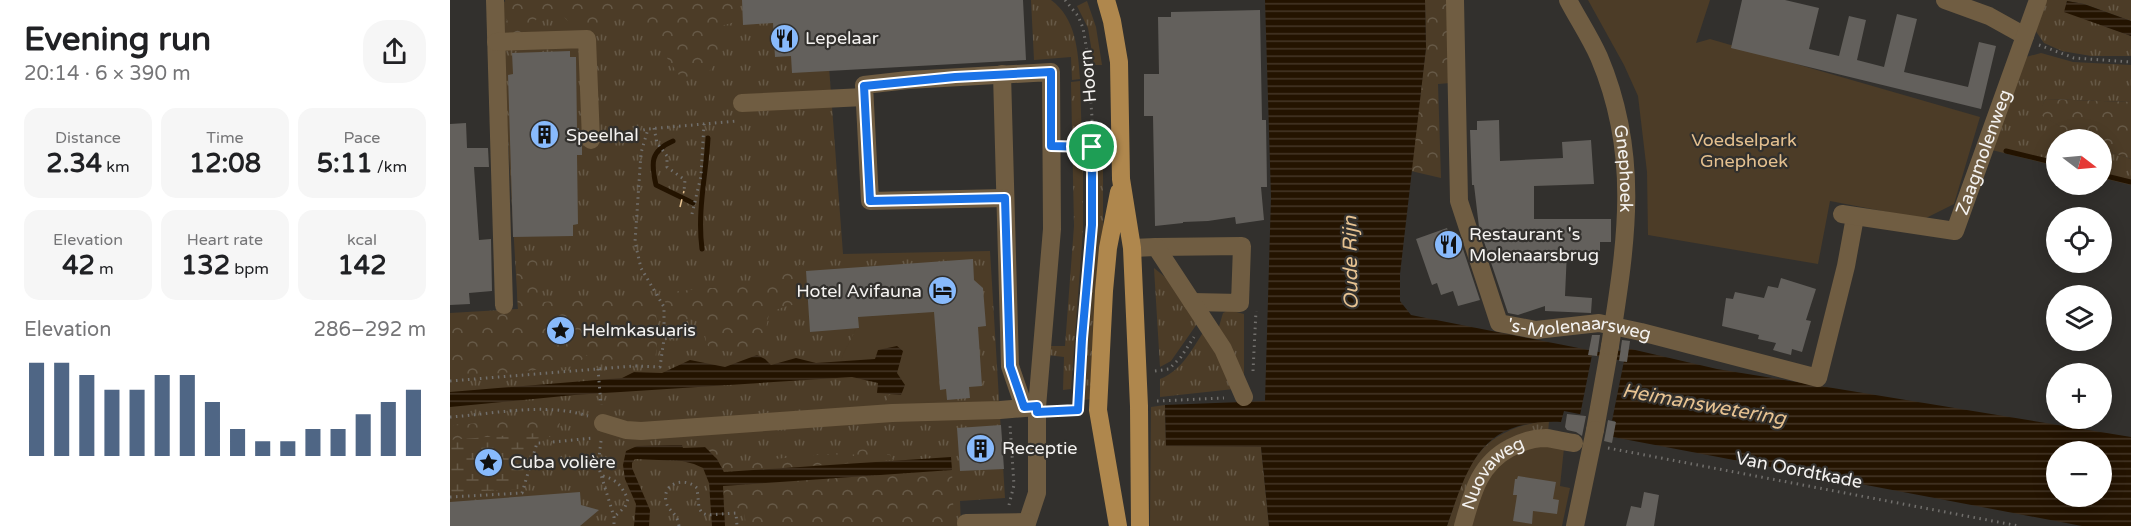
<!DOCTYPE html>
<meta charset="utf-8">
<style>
body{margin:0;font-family:"Varela Round",sans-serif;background:#f6f6f6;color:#202124;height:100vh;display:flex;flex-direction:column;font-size:22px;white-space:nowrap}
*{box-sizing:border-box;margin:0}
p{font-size:20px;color:#757577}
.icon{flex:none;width:33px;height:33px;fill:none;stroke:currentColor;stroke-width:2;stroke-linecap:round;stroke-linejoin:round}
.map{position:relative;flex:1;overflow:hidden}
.side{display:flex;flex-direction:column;background:#fff;width:450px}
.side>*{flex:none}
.needle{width:39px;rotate:106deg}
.buttons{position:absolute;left:1596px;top:129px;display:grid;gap:12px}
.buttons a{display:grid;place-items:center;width:66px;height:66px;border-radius:50%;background:#fff;box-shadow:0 3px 15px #0003;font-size:30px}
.pin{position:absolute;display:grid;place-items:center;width:51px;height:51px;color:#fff;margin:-26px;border:3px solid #fff;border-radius:50%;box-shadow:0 2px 6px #0007}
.round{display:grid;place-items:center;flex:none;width:63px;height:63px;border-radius:24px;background:#f6f6f6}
.head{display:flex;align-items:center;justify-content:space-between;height:102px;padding:0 24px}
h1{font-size:33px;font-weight:700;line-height:45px}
.metrics{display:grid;grid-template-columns:repeat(3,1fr);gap:9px;height:102px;padding:6px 24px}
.metrics div{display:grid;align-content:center;border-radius:15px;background:#f6f6f6;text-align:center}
.metrics b{font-size:26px;font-weight:700}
.metrics small{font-size:16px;font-weight:400}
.metrics p{font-size:16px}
.chart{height:168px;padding:12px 24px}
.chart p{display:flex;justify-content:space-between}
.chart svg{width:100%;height:108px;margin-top:6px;stroke:#4f6685;stroke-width:6}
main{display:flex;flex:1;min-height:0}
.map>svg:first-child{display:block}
.grass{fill:url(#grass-tufts)}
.forest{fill:url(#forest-crowns)}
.wetland{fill:url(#wetland-marsh)}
.garden{fill:#4c3c27}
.water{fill:url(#water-rules);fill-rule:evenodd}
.pier{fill:#32302d}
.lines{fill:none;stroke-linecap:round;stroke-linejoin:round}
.stream{stroke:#231300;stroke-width:5}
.ferry{stroke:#e6c291;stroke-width:1.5;stroke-dasharray:8 6;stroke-linecap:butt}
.building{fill:#63605c}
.path{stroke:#716f6c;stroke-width:3;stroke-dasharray:1.5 4.5;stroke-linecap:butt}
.minor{stroke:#705d42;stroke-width:18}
.major{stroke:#af874d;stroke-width:18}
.minor-bridge{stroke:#705d42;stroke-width:18}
.route-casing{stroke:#fff;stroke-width:12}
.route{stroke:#1a73e8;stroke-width:8}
.labels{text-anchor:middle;stroke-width:4.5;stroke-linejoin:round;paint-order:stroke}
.poi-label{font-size:18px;fill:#f4f2f0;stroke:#32302d;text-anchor:start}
.street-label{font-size:18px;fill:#f4f2f0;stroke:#32302d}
.park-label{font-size:18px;fill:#e4c08f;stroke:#32302d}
.water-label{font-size:20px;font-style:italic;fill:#e6c291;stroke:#32302d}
</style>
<main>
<section class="side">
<div class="head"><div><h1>Evening run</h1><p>20:14 · 6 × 390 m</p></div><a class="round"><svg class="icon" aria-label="share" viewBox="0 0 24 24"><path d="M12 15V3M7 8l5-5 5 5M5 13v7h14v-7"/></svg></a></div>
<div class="metrics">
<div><p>Distance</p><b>2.34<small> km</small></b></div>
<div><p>Time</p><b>12:08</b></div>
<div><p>Pace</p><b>5:11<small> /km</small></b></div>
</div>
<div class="metrics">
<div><p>Elevation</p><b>42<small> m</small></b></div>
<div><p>Heart rate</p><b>132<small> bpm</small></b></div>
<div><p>kcal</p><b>142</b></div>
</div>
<div class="chart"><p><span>Elevation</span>286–292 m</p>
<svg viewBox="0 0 160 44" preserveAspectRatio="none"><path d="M5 44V6M15 44V6M25 44V11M35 44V17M45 44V17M55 44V11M65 44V11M75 44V22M85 44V33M95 44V38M105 44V38M115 44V33M125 44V33M135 44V27M145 44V22M155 44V17"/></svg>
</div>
</section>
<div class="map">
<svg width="1681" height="526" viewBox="0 0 1681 526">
<defs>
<pattern id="grass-tufts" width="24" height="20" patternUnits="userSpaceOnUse" patternTransform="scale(1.5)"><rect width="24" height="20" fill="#4c3c27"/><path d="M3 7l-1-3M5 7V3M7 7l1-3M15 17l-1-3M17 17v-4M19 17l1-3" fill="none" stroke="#665947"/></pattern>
<pattern id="forest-crowns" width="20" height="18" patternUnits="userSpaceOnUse" patternTransform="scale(1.5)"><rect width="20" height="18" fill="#4c3c27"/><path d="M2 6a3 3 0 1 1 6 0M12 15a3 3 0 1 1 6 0" fill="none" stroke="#665947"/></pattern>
<pattern id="wetland-marsh" width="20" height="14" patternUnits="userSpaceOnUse" patternTransform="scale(1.5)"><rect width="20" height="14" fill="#4c3c27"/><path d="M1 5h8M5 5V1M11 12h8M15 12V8" fill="none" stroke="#665947"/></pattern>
<pattern id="water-rules" width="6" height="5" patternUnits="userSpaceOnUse" patternTransform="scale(1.5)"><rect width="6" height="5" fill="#231300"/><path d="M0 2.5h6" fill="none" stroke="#443626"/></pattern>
</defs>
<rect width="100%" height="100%" fill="#32302d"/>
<path class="grass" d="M92 0H374L393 254 540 251 555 498 510 501 511 526H0V313L68 309 50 2Z
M581 0H601C626 18 628 51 630 79L622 80 621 57 584 60Z
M1595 0H1681V21L1634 4 1617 1 1615 11 1681 36V56H1641L1612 51 1594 43 1585 30Z
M637 1 646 27 652 65H644L638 28 627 6Z
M1591 53 1623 62 1681 65V102L1595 99 1590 114 1631 139 1606 140V166L1542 150 1576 57Z
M630 81 633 175V230L621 389 613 390 614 357 597 355 599 346H615L624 226 621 82Z
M653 124V240L642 399 634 400C636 355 641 311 644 267 648 220 646 172 646 125Z
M1652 149 1681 159V185L1652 178Z
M704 268 720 281 749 321 721 361 710 367Z
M779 310 794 314V380L768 330 773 313Z
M756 328 784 389 710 397V379C733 370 743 347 756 328Z
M715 405 716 446H811L819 526H700L701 407Z
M1093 421H1099L1098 433 1008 526H997C1017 467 1025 433 1093 421Z"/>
<path class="forest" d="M55 0H286L285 22 267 27 273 55 255 76 231 78 208 45 203 33 172 15 144 28 124 27 107 10 91 14 73 35H58Z
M975 0H997L1000 83 988 84 991 178 961 171 976 48Z
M1595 99 1681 102V159L1652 149V140L1631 139 1589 114Z
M87 255 89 302 135 300 201 294C209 316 208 338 205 361L168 363 166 359 151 361 136 355 127 366 0 378V315L68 311 66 256Z
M352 264 356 271 359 303C343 304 332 306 319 314 317 322 316 335 311 341 299 356 273 353 258 346 254 338 256 330 251 323L240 319 218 322V307L210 293 260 288H282L316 280Z
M92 416 111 418 107 437H99V432L0 440V426Z
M259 442 269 448 275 461 280 463 390 453 404 456 406 450 418 449 425 454H439L443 460 274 472 267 459 255 447V443Z
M502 470 504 526H296L294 510 287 508H274L273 486Z"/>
<path class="wetland" d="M100 432 99 437 85 439 69 489 0 493V440Z"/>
<path class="garden" d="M1138 0H1260L1246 43 1260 39 1530 117 1504 204 1474 219 1380 201 1368 264 1198 235 1197 172 1188 96 1174 65Z
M484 312 490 389H496L497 400 434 406 439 395H451L452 380 447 373 451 360 425 359 391 361C394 349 402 340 406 328H409L408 317Z
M1087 444 1114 448 1110 486 1120 488 1112 526H1018L1029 490 1050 460Z"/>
<path class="water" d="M815 0H975L976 48 950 274V301L961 315 1154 353 1181 349 1267 369 1681 437V526H1632L1163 437 1165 421 1114 411 1111 422C1032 419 1019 462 997 526H819L811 447 716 446 715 405 815 401 821 197ZM1606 452H1652V496H1606Z
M1617 1 1634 4 1681 21V36L1614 12Z
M447 346 453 351 447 373 455 385 451 395 427 393 428 383 402 377 124 395 0 407V392L172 378 184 372 212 373 240 360 275 367 307 355 315 359 321 365 346 358 366 363 425 359 428 350Z
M222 445H232L233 448 255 447 267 459 274 472 501 457 502 470 273 486 275 526H262L259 483 253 468 244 464 232 461 185 459 182 463V468L200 510 199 526H184L186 504 175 479 173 465 176 451 187 446Z"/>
<path class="pier" d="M1142 355 1174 361 1162 421 1130 415Z"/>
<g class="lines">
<path class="stream" d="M223 141C200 151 201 163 206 185L243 203
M1556 151 1606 163
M1652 175 1681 182
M252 249C247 211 256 175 258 138"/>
<path class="ferry" d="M230 207 234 191"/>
</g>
<path class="building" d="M292 0H573L576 60 342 73 341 56 325 57 323 23 293 25Z
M1292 0H1335L1369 8 1359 49 1389 56 1399 16 1416 20 1407 60 1434 67 1447 14 1467 19 1454 72 1518 87 1529 42 1546 46 1531 109 1281 48Z
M810 10 812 120H816L817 187H811L814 220 786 224 785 217 758 221 733 222V223L705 226 703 116H694V74H709L708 17H721V12Z
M120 51V57H126L127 128H129L130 141 132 147V155H127L128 224 123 225V236L63 237 58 75 63 74 62 53Z
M1049 120 1050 161 1113 158 1112 142 1141 140 1144 184 1084 186V219H1161V242H1150V251H1117L1115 296 1142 298 1141 313 1095 311V306L1068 315 1058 313 1029 227 1024 185H1022L1020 130H1027V121Z
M16 123 17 148H38L39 167H24L29 240 41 239 42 291 19 293 20 304 0 305V124Z
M997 228 1000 236 1008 234 1030 300 1008 306 1003 291 991 295 987 283 982 285 966 239Z
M523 259 524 280 533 288 536 326 528 327 532 386 519 387 520 398 497 400 496 389 490 390 484 312 408 317 409 328 360 332 356 271Z
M1331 278 1366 289 1356 320 1361 321 1352 352 1342 349 1341 355 1323 350 1326 343 1308 339 1309 335 1272 326 1276 298 1283 299 1285 292 1314 298 1318 286 1328 288Z
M1142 335H1150L1147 356 1138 355Z
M1172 340 1180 341 1177 362 1169 361Z
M1117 414 1136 416 1132 436 1126 432 1117 430 1115 427Z
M1158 420 1166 422 1162 443 1154 441Z
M551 425 554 469 510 471 507 428Z
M1068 476 1106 482 1103 499 1109 500 1107 514 1083 511 1082 524 1063 521 1067 495H1063L1065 479H1067Z
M130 492 131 505 149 510 130 526H0V502Z
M1194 492 1209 495 1204 526H1176L1181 506 1191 508Z"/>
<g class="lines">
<path class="path" d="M615 0 628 16 633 28 637 51 642 117V226
M1589 45 1624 58 1681 62
M204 128 207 143 217 156V167L235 180 234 191
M158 137 198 129
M620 146 642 147
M242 214 251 176 254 124
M148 369 151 405
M705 371 719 369 731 357 744 337
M803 371 806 311
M0 381 184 366 210 367 214 339 226 337 228 331 225 328 214 327V307L191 268 185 242 191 153 198 129 287 121
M707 401 774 398
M603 411 630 410
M629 414 631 346
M0 417C45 414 94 402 138 416
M151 441 148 465 164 517V526
M103 442 143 438
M1158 448 1569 526
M153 476C168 480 171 486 178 499L175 507 164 517
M0 497 72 493 87 443H91
M559 505 564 485 560 425
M229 526C227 511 217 511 216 501 212 482 236 477 247 488L249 508 252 513 257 515 286 513 287 526"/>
<g class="minor">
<path d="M45 0 54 305"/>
<path id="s1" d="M1005 0 1009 201 1049 323 1086 330 1149 323 1191 332 1368 378 1396 266 1405 217"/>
<path d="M1495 0 1539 16 1575 36"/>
<path d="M46 42 137 39 141 140"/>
<path d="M552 74 560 366 574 407"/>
<path d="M292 103 414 97"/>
<path d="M555 198 420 201 414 85 458 80 601 72 602 229 587 407V493L576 526"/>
<path id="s2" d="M1392 214 1505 231 1588 0"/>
<path d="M706 247 792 246 790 303 742 302"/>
<path d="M682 248 706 247 773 349 794 397"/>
<path d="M153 423 176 430 191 431 442 413 550 410 587 407"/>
<path d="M1145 430 1160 346"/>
<path d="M516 523 577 522"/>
<path id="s3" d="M1013 526C1022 494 1029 464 1060 448 1071 442 1083 438 1096 438 1105 439 1115 442 1124 443"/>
</g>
<path class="major" d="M656 0 662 21 669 62 671 179 682 248 689 406 690 526
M668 526 648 410 654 291 658 248 669 192"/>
<g class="minor-bridge">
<path id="s4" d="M1118 0C1128 19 1140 37 1149 57 1191 156 1176 244 1160 346"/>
<path d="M1125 526 1145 430"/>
</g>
</g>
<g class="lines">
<defs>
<path id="route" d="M601 72V146L642 147V225L632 339 628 410 587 412V406L574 407 560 366 555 198 420 201 414 86 505 77Z"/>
</defs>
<use href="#route" class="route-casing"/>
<use href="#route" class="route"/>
</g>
<defs>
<symbol id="restaurant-disc" viewBox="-11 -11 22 22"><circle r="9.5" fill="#88bafc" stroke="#32302d"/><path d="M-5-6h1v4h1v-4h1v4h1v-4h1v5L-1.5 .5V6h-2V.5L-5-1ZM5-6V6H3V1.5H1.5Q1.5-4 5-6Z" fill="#111"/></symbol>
<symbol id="building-disc" viewBox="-11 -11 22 22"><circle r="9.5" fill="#88bafc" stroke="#32302d"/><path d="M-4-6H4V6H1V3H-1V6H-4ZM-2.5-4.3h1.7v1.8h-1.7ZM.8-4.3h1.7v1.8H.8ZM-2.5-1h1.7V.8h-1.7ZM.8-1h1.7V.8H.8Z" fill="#111"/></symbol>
<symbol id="hotel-disc" viewBox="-11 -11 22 22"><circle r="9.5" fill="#88bafc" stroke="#32302d"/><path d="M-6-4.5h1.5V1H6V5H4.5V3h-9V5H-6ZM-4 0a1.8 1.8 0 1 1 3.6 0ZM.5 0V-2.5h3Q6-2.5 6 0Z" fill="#111"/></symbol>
<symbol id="sight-disc" viewBox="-11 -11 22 22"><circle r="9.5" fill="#88bafc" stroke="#32302d"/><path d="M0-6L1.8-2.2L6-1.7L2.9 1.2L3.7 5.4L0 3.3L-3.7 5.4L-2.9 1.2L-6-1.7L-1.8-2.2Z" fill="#111"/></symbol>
</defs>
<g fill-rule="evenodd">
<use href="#restaurant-disc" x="318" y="22" width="33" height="33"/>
<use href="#building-disc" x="78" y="118" width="33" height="33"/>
<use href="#restaurant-disc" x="982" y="228" width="33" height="33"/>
<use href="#hotel-disc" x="476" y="274" width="33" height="33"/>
<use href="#sight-disc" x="94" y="314" width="33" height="33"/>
<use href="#building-disc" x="514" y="432" width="33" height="33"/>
<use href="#sight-disc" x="22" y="446" width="33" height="33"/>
</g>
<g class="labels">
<g class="poi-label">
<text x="355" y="44">Lepelaar</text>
<text x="116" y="141">Speelhal</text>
<text x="1019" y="240">Restaurant 's<tspan x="1019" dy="21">Molenaarsbrug</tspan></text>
<text x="472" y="297" text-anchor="end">Hotel Avifauna</text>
<text x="132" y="336">Helmkasuaris</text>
<text x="552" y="454">Receptie</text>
<text x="60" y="468">Cuba volière</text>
</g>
<g class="street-label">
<text transform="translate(638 76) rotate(-95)" y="6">Hoorn</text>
<text dy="6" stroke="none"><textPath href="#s2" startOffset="198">Zaagmolenweg</textPath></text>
<text dy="6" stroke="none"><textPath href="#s4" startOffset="180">Gnephoek</textPath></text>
<text dy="6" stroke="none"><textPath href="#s1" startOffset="411">'s-Molenaarsweg</textPath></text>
<text transform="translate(1349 470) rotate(11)" y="6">Van Oordtkade</text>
<text dy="6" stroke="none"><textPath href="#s3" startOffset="63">Nuovaweg</textPath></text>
</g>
<g class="park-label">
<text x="1294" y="146">Voedselpark<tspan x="1294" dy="21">Gnephoek</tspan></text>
</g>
<g class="water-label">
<text transform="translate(900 263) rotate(-91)" y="7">Oude Rijn</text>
<text transform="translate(1254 404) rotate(10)" y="7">Heimanswetering</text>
</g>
</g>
</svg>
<div class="buttons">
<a><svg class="needle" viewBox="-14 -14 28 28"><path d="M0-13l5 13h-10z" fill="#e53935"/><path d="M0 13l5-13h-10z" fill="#757577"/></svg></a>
<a><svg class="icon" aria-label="locate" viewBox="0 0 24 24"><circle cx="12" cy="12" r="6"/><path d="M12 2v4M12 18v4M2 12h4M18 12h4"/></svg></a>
<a><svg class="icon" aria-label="layers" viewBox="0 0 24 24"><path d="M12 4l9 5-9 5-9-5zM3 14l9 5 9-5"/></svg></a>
<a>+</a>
<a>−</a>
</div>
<div class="pin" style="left:642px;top:147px;background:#1e9e55"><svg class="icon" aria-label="arrive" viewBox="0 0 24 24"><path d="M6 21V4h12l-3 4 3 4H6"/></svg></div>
</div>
</main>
